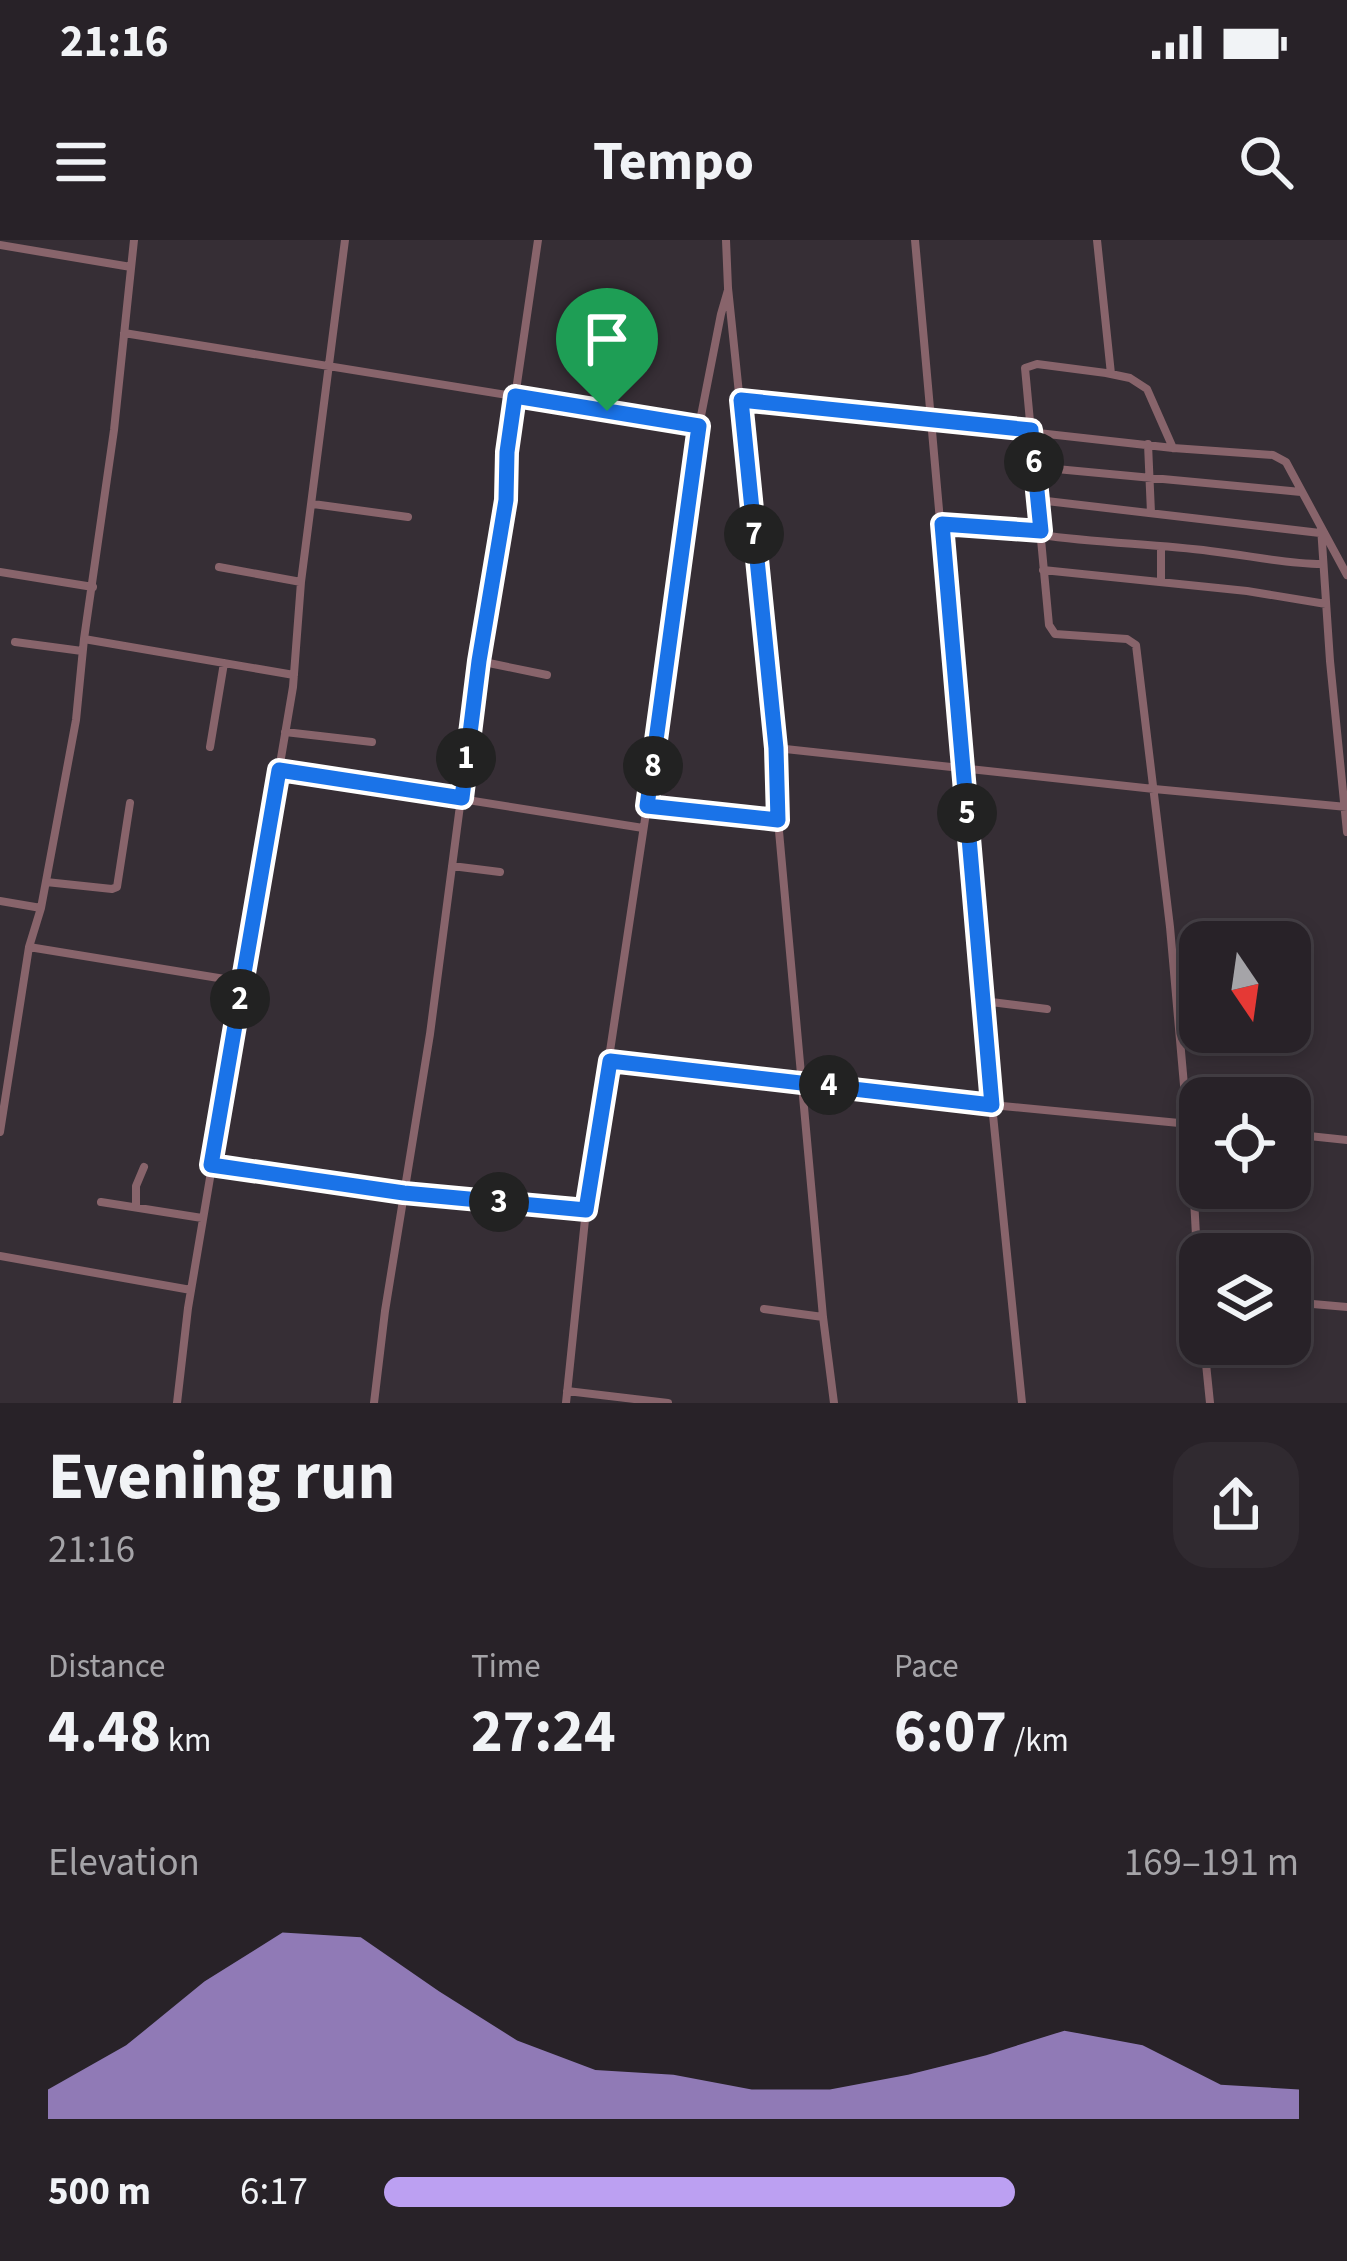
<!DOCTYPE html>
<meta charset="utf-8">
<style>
body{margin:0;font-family:"Source Sans 3",sans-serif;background:#302a30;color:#f1f3f6;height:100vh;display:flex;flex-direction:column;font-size:45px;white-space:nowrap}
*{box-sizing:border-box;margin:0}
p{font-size:39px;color:#a5a4a8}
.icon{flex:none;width:66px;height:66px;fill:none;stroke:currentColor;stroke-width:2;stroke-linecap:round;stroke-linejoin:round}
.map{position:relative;height:1163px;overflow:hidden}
.side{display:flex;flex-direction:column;background:#282228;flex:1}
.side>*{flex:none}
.needle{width:78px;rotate:167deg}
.controls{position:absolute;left:1179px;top:681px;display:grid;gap:24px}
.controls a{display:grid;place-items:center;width:132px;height:132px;border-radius:24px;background:#282228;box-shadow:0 6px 18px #0003,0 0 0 3px #443f45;font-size:60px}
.pin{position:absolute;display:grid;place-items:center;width:102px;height:102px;color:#fff;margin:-123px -51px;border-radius:50% 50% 50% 0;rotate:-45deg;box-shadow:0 0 12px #0007}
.pin .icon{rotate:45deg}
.km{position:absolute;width:60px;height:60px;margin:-30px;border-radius:50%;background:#222;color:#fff;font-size:33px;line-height:60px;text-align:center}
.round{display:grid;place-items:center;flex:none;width:126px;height:126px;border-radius:36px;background:#302a30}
.summary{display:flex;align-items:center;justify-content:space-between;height:204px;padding:0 48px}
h1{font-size:66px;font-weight:700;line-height:90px}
.figures{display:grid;grid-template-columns:repeat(3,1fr);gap:18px;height:204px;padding:12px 48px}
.figures div{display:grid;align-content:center}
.figures b{font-size:60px;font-weight:700}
.figures small{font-size:33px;font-weight:400}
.figures p{font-size:33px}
.chart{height:336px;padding:24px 48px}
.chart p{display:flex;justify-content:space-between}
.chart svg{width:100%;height:216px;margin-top:12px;fill:#bca0f2;opacity:.7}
ul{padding:0 48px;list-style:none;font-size:39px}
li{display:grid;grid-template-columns:192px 144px 1fr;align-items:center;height:90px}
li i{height:30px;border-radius:15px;background:#bca0f2}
.status{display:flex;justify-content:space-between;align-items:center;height:84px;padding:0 60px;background:#282228;direction:ltr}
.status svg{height:33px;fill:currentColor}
header{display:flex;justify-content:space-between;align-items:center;height:156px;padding:0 48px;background:#282228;font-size:54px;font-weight:700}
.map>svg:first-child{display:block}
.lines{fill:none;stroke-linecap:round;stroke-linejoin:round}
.street{stroke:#88646b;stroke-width:8}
.route-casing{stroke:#fff;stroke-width:24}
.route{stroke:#1a73e8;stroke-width:15}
</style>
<div class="status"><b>21:16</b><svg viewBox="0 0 49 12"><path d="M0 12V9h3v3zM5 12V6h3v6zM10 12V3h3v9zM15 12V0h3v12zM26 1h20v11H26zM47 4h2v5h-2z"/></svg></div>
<header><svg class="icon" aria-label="menu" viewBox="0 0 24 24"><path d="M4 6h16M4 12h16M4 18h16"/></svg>Tempo<svg class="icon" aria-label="search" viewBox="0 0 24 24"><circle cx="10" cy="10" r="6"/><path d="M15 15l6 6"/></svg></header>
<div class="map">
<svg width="1347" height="1163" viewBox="0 0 1347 1163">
<rect width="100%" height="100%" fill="#362e35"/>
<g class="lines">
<path class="street" d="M726 0 728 48 776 508 778 580 823 1077 834 1163
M915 0 992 865 1022 1163
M1097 0 1111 134
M0 5 131 27
M124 93 699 186
M741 160 1173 208 1273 215 1286 222 1347 335
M1148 204 1151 273
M1173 208 1147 149 1130 138 1106 133 1037 124 1025 128 1049 385 1055 394 1127 399 1136 405 1170 687 1194 958 1200 1071
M1035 227 1301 252
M1038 260 1320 293
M313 264 408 277
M942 284 1041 291
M1321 287 1330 421 1347 592
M1041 295C1097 303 1154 304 1210 311 1248 315 1284 324 1322 324
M1161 307V341
M219 327 301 342
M1043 330 1247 351 1326 364
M0 332 93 347
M84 399 294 435
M15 402 82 411
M479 421 547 435
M285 492 372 502
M210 507 224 423
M776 508 1154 549 1347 567
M279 530 643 588
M648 566 778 580
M452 626 500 632
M46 642 112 649 117 647 130 563
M0 661 41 668
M29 707 243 742
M983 761 1047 769
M611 821 992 865 1200 885
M0 892 29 707 41 668 76 480 84 399 114 190 134 0
M1290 894 1347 900
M211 925 404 953 586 970
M101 962 202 978
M136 967V946L144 927
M0 1016 191 1050
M1290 1062 1347 1067
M764 1069 823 1077
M1204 1104 1210 1163
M567 1151 668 1163
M177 1163 188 1068 293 447 301 342 345 0
M374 1163 385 1071 430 794 479 421 507 260V212L538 0
M566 1163 586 970 647 566 699 186 721 74 728 50"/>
</g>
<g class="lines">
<defs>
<path id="route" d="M515 156 699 186 647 566 778 580 776 508 741 160 1031 190 1041 291 942 284 992 865 610 821 586 970 404 953 211 925 279 530 462 558 479 421 506 260 507 212Z"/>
</defs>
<use href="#route" class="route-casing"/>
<use href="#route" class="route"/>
</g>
</svg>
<div class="controls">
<a><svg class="needle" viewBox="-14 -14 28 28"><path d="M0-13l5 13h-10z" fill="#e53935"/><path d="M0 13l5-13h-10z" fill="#a5a4a8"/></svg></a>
<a><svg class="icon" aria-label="locate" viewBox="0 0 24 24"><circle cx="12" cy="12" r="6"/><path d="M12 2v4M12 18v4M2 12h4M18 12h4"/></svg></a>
<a><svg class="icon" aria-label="layers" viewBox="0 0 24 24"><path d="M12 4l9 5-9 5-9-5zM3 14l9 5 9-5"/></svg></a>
</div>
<div class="pin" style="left:607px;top:171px;background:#1e9e55"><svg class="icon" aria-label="arrive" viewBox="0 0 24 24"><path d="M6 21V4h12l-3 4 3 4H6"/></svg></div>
<b class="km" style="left:466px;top:518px">1</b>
<b class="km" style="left:240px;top:759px">2</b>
<b class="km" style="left:499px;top:962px">3</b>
<b class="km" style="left:829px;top:845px">4</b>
<b class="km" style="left:967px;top:573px">5</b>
<b class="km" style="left:1034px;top:222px">6</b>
<b class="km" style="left:754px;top:294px">7</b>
<b class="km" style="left:653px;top:526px">8</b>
</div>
<section class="side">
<div class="summary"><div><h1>Evening run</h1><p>21:16</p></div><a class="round"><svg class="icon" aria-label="share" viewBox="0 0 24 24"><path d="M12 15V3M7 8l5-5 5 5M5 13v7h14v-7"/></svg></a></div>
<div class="figures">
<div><p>Distance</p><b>4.48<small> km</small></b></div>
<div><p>Time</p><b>27:24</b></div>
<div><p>Pace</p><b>6:07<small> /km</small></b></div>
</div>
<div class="chart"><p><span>Elevation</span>169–191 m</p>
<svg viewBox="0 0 160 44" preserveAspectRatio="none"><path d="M0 44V38L10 29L20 16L30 6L40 7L50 18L60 28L70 34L80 35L90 38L100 38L110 35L120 31L130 26L140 29L150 37L160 38V44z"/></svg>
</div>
<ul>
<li><b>500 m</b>6:17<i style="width:69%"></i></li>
</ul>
</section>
